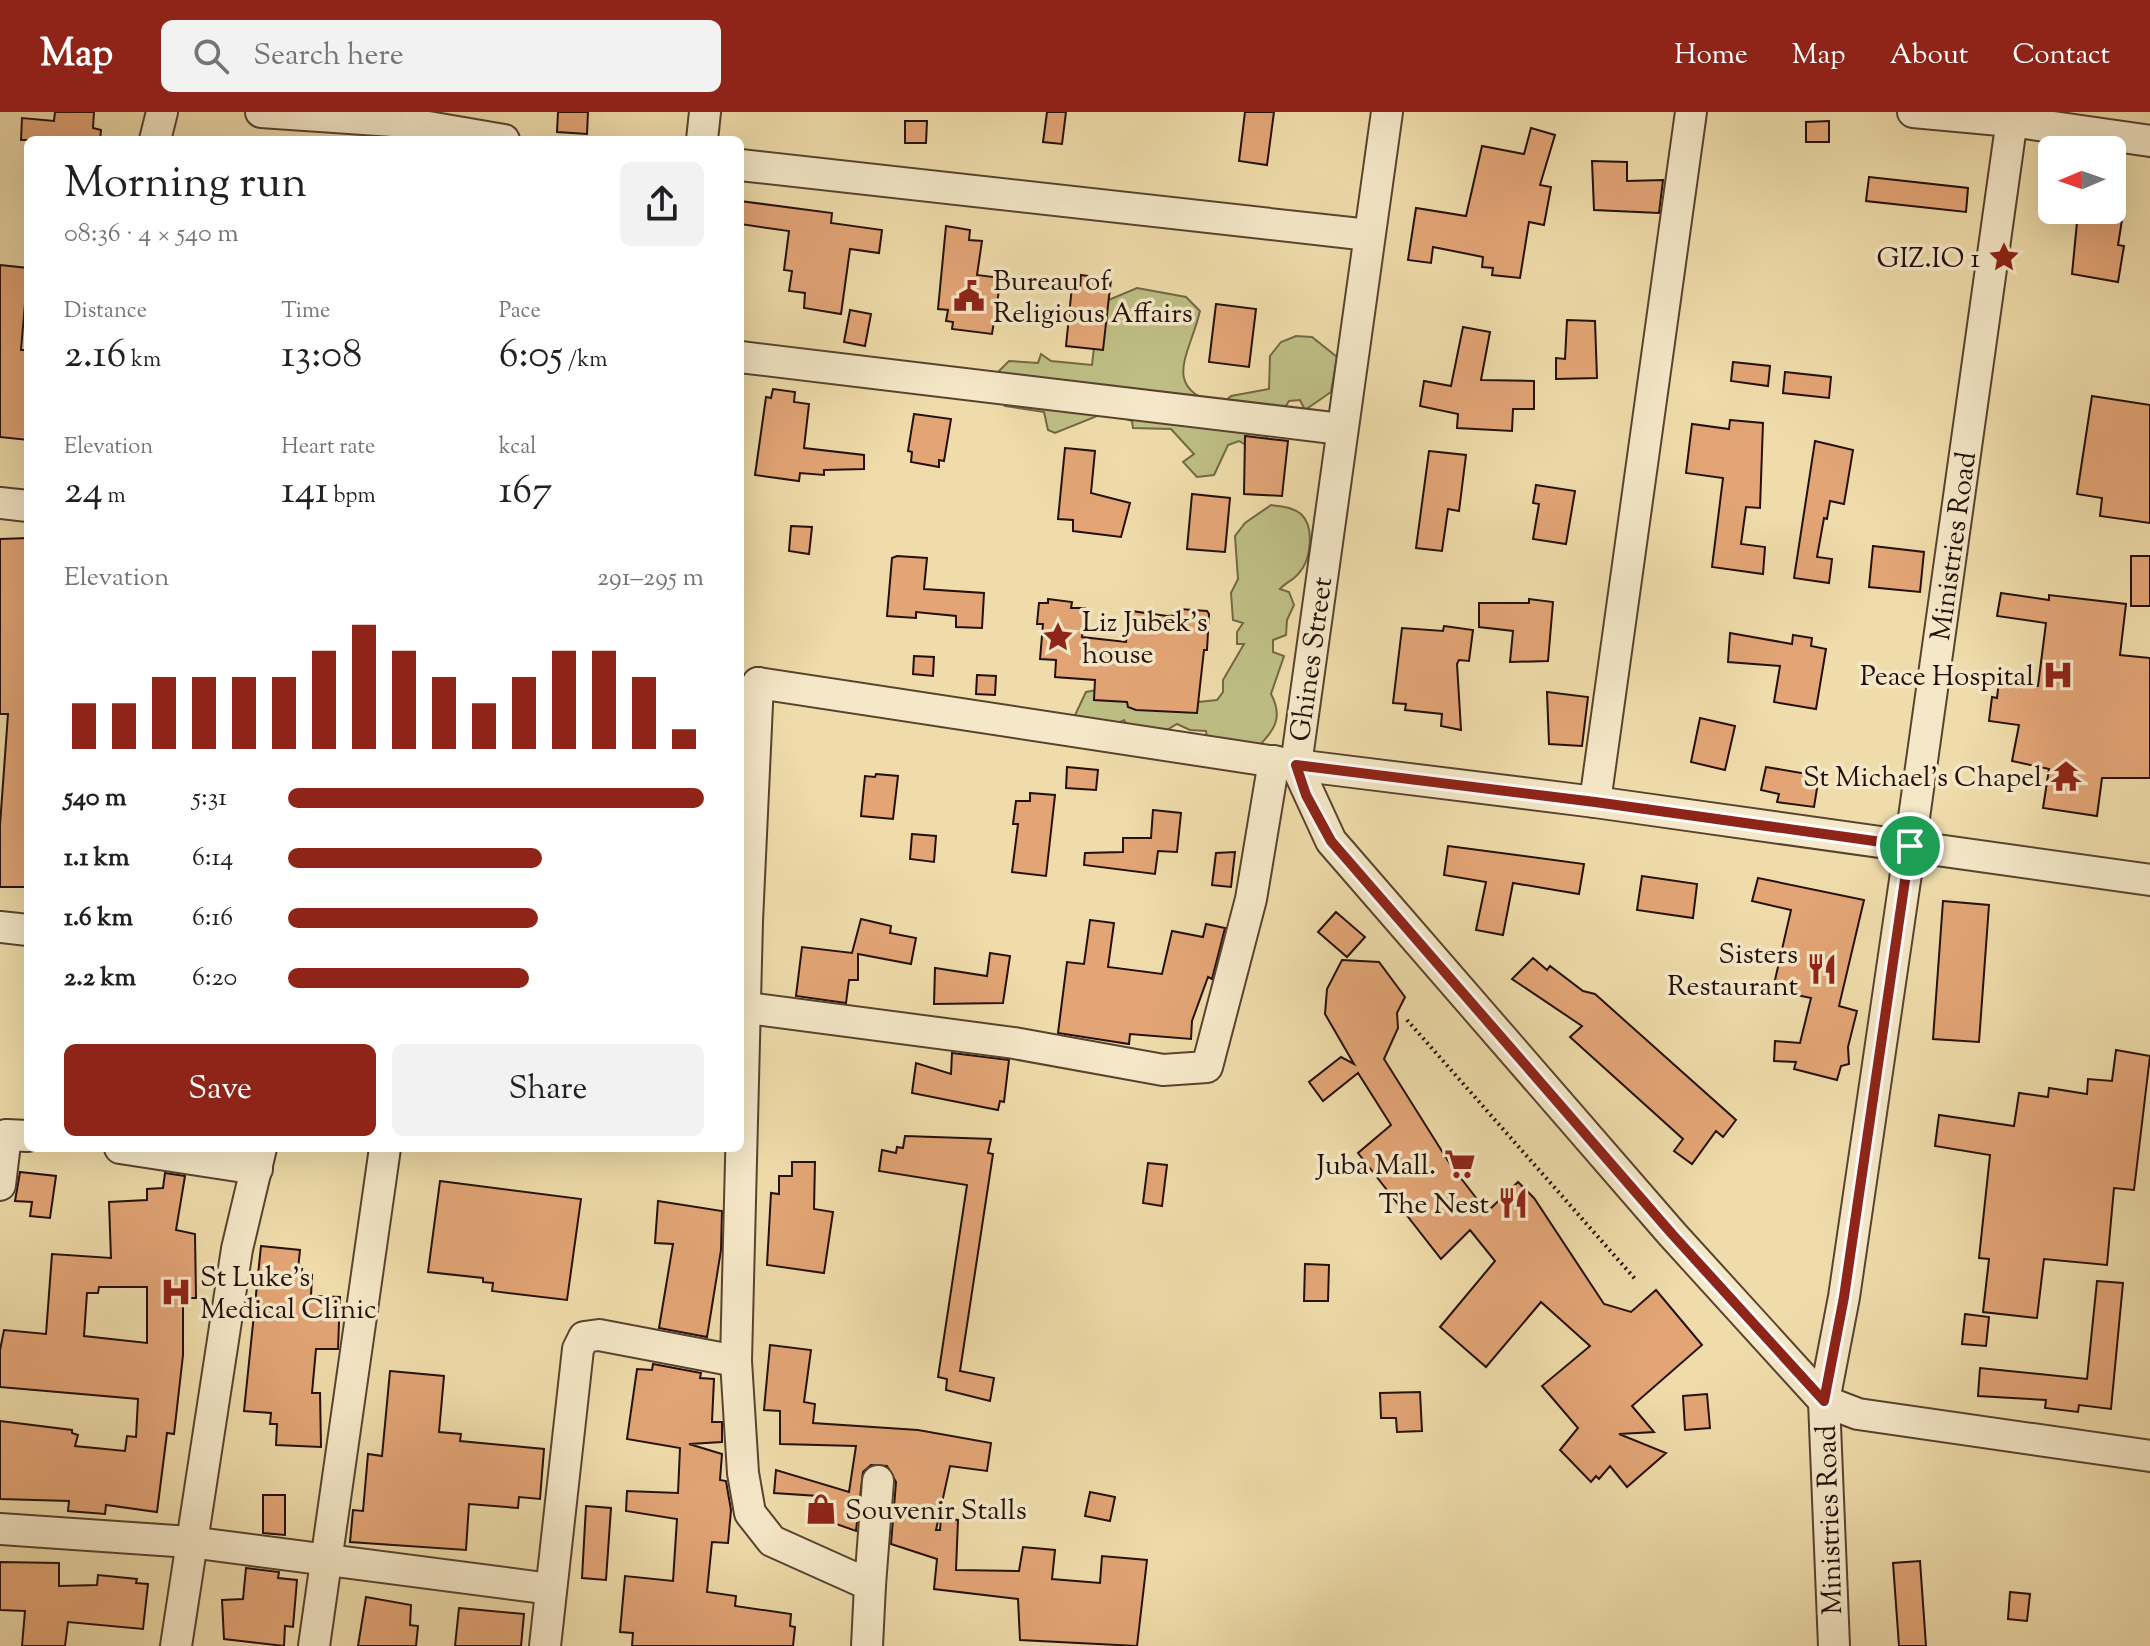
<!DOCTYPE html>
<meta charset="utf-8">
<style>
body{margin:0;font-family:"Sorts Mill Goudy",serif;background:#f2f2f2;color:#202124;height:100vh;display:flex;flex-direction:column;font-size:30px;white-space:nowrap}
*{box-sizing:border-box;margin:0}
p{font-size:26px;color:#757577}
.icon{flex:none;width:44px;height:44px;fill:none;stroke:currentColor;stroke-width:2;stroke-linecap:round;stroke-linejoin:round}
.map{position:relative;flex:1;overflow:hidden}
.drawer{position:absolute;left:24px;top:24px;width:720px;height:1016px;display:flex;flex-direction:column;background:#fff;border-radius:12px;box-shadow:0 8px 32px #0002}
.drawer>*{flex:none}
.needle{width:52px;rotate:268deg}
.controls{position:absolute;left:2038px;top:24px;display:grid;gap:16px}
.controls a{display:grid;place-items:center;width:88px;height:88px;border-radius:12px;background:#fff;box-shadow:0 8px 32px #0002;font-size:40px}
.pin{position:absolute;display:grid;place-items:center;width:68px;height:68px;color:#fff;margin:-34px;border:4px solid #fff;border-radius:50%;box-shadow:0 2px 8px #0007}
.round{display:grid;place-items:center;flex:none;width:84px;height:84px;border-radius:12px;background:#f2f2f2}
.headline{display:flex;align-items:center;justify-content:space-between;height:136px;padding:0 40px}
h1{font-size:44px;font-weight:600;line-height:60px}
.metrics{display:grid;grid-template-columns:repeat(3,1fr);gap:12px;height:136px;padding:8px 40px}
.metrics div{display:grid;align-content:center}
.metrics b{font-size:40px;font-weight:600}
.metrics small{font-size:22px;font-weight:400}
.metrics p{font-size:22px}
.chart{height:224px;padding:16px 40px}
.chart p{display:flex;justify-content:space-between}
.chart svg{width:100%;height:144px;margin-top:8px;stroke:#8f2418;stroke-width:6}
.button{display:flex;gap:16px;margin-top:auto;padding:16px 40px}
.button a{flex:1;height:92px;border-radius:12px;background:#8f2418;color:#fff;font-size:32px;font-weight:600;line-height:92px;text-align:center}
.button a+a{background:#f2f2f2;color:#202124}
ul{padding:0 40px;list-style:none;font-size:26px}
li{display:grid;grid-template-columns:128px 96px 1fr;align-items:center;height:60px}
li i{height:20px;border-radius:10px;background:#8f2418}
header{display:flex;align-items:center;gap:48px;box-sizing:border-box;height:112px;padding:0 40px;background:#8f2418;color:#fff}
header strong{font-size:38px}
nav{display:flex;gap:44px;margin-inline-start:auto;font-size:28px}
.search{width:560px;height:72px;background:#f2f2f2;display:flex;align-items:center;gap:20px;box-sizing:border-box;padding:0 28px;border-radius:12px;color:#757577;font-size:30px}
.map>svg:first-child{display:block}
.green{fill:#bebf85;stroke:#726846;stroke-width:2}
.building{fill:#e3a576;stroke:#251008;stroke-width:2;fill-rule:evenodd}
.lines{fill:none;stroke-linecap:round;stroke-linejoin:round}
.minor-casing{stroke:#584330;stroke-width:34}
.path{stroke:#251008;stroke-width:4;stroke-dasharray:2 4;stroke-linecap:butt}
.minor{stroke:#f5e8c8;stroke-width:30}
.route-casing{stroke:#fff;stroke-width:16}
.route{stroke:#8f2418;stroke-width:10}
.labels{text-anchor:middle;stroke-width:7;stroke-linejoin:round;paint-order:stroke}
.poi-label{font-size:28px;fill:#251008;stroke:#f5e8c8;text-anchor:end}
.street-label{font-size:28px;fill:#251008;stroke:#f5e8c8}
</style>
<header>
<strong>Map</strong>
<div class="search"><svg class="icon" aria-label="search" viewBox="0 0 24 24"><circle cx="10" cy="10" r="6"/><path d="M15 15l6 6"/></svg>Search here</div>
<nav><a>Home</a><a>Map</a><a>About</a><a>Contact</a></nav>
</header>
<div class="map">
<svg width="2150" height="1534" viewBox="0 0 2150 1534">
<rect width="100%" height="100%" fill="#efdcaa"/>
<filter id="stains"><feTurbulence type="fractalNoise" baseFrequency=".0025" numOctaves="4"/><feColorMatrix values="0 0 0 0 .2 0 0 0 0 .09 0 0 0 0 .02 0 0 0 .5 -.17"/></filter>
<radialGradient id="worn" r=".72"><stop offset=".6" stop-color="#630" stop-opacity="0"/><stop offset="1" stop-color="#630" stop-opacity=".3"/></radialGradient>
<path class="green" d="M1137 176 1186 185 1200 199C1189 245 1160 275 1220 294L1231 284 1269 277 1270 244 1281 230 1296 224 1312 225 1337 245 1331 280 1305 298 1300 288 1289 289 1258 340 1239 329 1228 333 1214 363 1197 365 1183 350 1194 342 1171 317 1133 316 1132 309 1107 300 1055 321 1048 318 1044 300 1005 294 1008 285 990 268 1009 249 1038 251 1041 242 1051 249 1092 253 1099 192Z
M1271 393C1282 395 1293 395 1301 402 1315 415 1311 448 1299 461 1294 468 1286 470 1280 477L1289 480 1294 493 1287 508 1286 523 1273 528V540L1284 544 1271 582C1284 606 1274 619 1256 637L1207 627 1206 619 1190 618 1177 612 1157 624 1130 618 1124 608 1105 618 1081 610 1075 603 1086 580 1097 578 1198 590 1217 588 1223 580V568L1244 532H1237V520L1243 511 1233 508 1231 481 1238 467 1235 424 1245 411Z"/>
<path class="building" d="M55 0H94L93 16 101 18 100 28H21L22 6 54 9Z
M558 0H588L587 22 557 20Z
M1047 0H1066L1062 32 1043 30Z
M1245 0H1274L1267 53 1239 49Z
M905 9H927L926 31H905Z
M1829 9V30H1806V10Z
M1531 16 1555 23 1540 73 1551 75 1544 113 1529 110 1520 166 1492 163 1493 156 1482 155 1483 145 1433 135 1431 151 1408 148 1416 96 1466 104 1482 34 1524 42Z
M1592 49 1627 50V69L1663 68 1659 101 1594 98Z
M1869 65 1968 76 1966 100 1866 89Z
M740 89 832 101 831 111 882 118 879 141 850 137 841 202 804 196 805 181 789 179 792 159 784 158 789 119 740 112Z
M2078 100 2122 108 2118 133 2124 134 2118 170 2072 162Z
M946 114 970 118 969 128 982 129 977 163 1001 166 992 222 952 217 953 210 946 209 948 198 938 197Z
M0 153 28 156 21 238H28V328L0 325Z
M1081 163 1111 167 1103 238 1066 234 1072 174 1080 175Z
M1216 192 1256 197 1249 255 1209 250Z
M850 198 871 202 865 234 844 230Z
M1567 208 1595 209 1597 266 1556 267V246L1565 247Z
M1463 215 1490 220 1481 268 1534 269V297H1513L1512 319 1457 316 1458 302 1420 294 1424 269 1451 274Z
M1733 250 1770 254 1768 274 1731 269Z
M1785 260 1831 265 1829 286 1783 281Z
M773 277 795 280 794 290 809 292 804 336 864 343V357L824 358V363L800 361 799 369 755 363 766 285 771 286Z
M2092 284 2150 293V411L2100 404 2102 386 2077 382Z
M914 302 951 307 944 349 939 348V355L911 350 912 340 908 339Z
M1730 308 1763 311 1760 396 1746 395 1741 432 1765 435 1763 462 1712 455 1723 366 1686 361 1692 312 1729 317Z
M1245 324 1288 329 1282 384 1244 382Z
M1815 329 1853 338 1844 392 1830 389 1827 407 1824 406 1817 445 1832 447 1829 471 1794 466Z
M1065 336 1095 339 1091 381 1130 391 1121 425 1073 419V408L1058 407Z
M1429 339 1466 343 1459 399 1448 397 1442 439 1416 436Z
M1536 373 1575 379 1566 432 1533 427 1539 392 1533 391Z
M1192 382 1230 386 1225 440 1187 437Z
M791 414 812 415 809 442 789 439Z
M28 426V775H0V713L8 602H0V427Z
M1873 434 1924 440 1920 480 1869 475Z
M897 444 927 446 924 477 984 481 982 516 956 515V504L916 500V506L887 504 892 446Z
M2131 444H2150V494H2131Z
M2001 481 2049 488V483L2126 492 2120 543 2150 546V666H2102L2097 704 2043 696 2049 657 2012 649 2019 613 1989 609 1992 585 1997 586 1999 569 2038 574 2046 511 1997 504Z
M1048 487 1072 490 1071 496H1085L1082 525 1126 530 1131 499 1167 504 1180 503V497L1207 499 1209 502 1207 538H1204L1197 601 1136 598 1128 595 1127 590 1094 588 1095 568 1055 565 1056 548 1040 547 1043 512H1037L1039 491H1048Z
M1529 487 1553 490 1548 549 1510 550 1513 519 1479 515V491H1529Z
M1444 514 1473 518 1469 549 1459 548 1457 552 1461 618 1441 614 1442 602 1405 598 1406 592 1393 591 1402 516 1443 519Z
M1730 521 1792 532 1793 523 1812 526 1811 534 1826 537 1816 597 1774 590 1780 554 1728 550Z
M914 544 934 545 933 564 913 562Z
M977 563 996 564 995 583 976 582Z
M1547 580 1588 585 1582 634 1549 632Z
M1700 606 1735 614 1725 658 1691 650Z
M1067 655 1098 658 1096 678 1066 676Z
M1766 655 1819 664 1814 695 1777 690 1779 682 1761 678Z
M876 662 898 664 893 707 861 704 865 664 875 665Z
M1030 681 1055 683 1046 764 1012 760 1018 712H1013L1016 689H1030Z
M1153 698 1181 701 1177 740 1158 739 1155 762 1084 753 1085 741 1123 740V726H1151Z
M912 722 936 724 934 750 910 747Z
M1448 734 1584 752 1579 782 1513 771 1503 823 1476 818 1486 770 1444 763Z
M1235 740 1231 775 1212 773 1216 741Z
M1642 764 1697 772 1693 806 1637 798Z
M1758 766 1864 788 1839 894 1857 899 1848 935 1849 952 1841 954 1837 968 1794 957 1796 950 1774 949 1775 929 1800 931 1811 886 1792 882 1794 872 1775 868 1791 798 1752 789Z
M1943 789 1989 793 1979 930 1933 927Z
M1336 800 1365 825 1347 845 1318 820Z
M861 807 891 814 890 821 916 826 911 852 858 842V868H849L846 891 796 884 802 835 852 841Z
M1090 808 1114 811 1108 855 1162 862 1172 819 1203 825 1206 812 1225 816 1212 867 1208 865 1192 909 1191 927 1130 922 1129 932 1058 921 1067 850 1084 852Z
M990 841 1010 844 1003 891 934 892 935 856 987 864Z
M1533 846 1547 858 1550 854 1583 879 1595 882 1736 1008 1723 1025 1716 1019 1692 1052 1674 1039 1683 1027 1570 925 1582 914 1512 867Z
M1342 848 1379 850 1405 885 1397 901 1398 916 1384 947 1450 1052 1487 1100 1518 1070 1534 1086 1604 1192 1631 1200 1656 1178 1702 1233 1632 1294 1654 1320 1619 1322 1666 1341 1627 1375 1610 1354 1599 1367 1596 1364 1591 1370 1560 1338 1578 1316 1542 1274 1590 1234 1541 1190 1486 1255 1440 1215 1495 1149 1470 1118 1441 1147 1358 1041 1391 1013 1358 961 1323 989 1309 970 1341 945 1354 952 1325 902 1327 877Z
M2116 938 2150 944 2134 1078 2114 1076 2107 1153 2044 1147 2037 1206 1983 1200 1989 1147 1979 1146 1990 1043 1935 1034 1939 1003 2014 1014 2019 981 2048 985 2049 976 2087 982 2088 967 2112 969Z
M952 941 1009 948 1004 990 1000 989 998 998 912 981 916 951 951 962Z
M905 1024 991 1027 988 1041 993 1042 960 1259 994 1266 990 1289 946 1278 947 1267 938 1265 967 1073 879 1059 882 1038 896 1041 897 1035 903 1036Z
M792 1050H815L814 1097 833 1100 824 1161 767 1153 771 1081 779 1082V1064H792Z
M1148 1051 1167 1053 1162 1094 1143 1091Z
M20 1060 56 1064 50 1106 30 1104 32 1090 15 1089Z
M165 1061 185 1064 176 1118 195 1122 196 1186H183V1243L174 1322 167 1321 157 1400 106 1393 105 1402 68 1399 69 1389 0 1387V1309L72 1318V1321L78 1323 75 1334 125 1339 127 1324 136 1325 138 1287 0 1275V1238L4 1218 46 1222 52 1142 111 1146 109 1090 147 1088V1077L163 1076ZM99 1175H147V1231L84 1224 87 1181H98Z
M440 1069 581 1087 567 1188 492 1179 493 1171 483 1170V1166L428 1160Z
M658 1089 722 1099 721 1138 707 1225 659 1216 673 1132 655 1131Z
M261 1134 300 1138 298 1157H302L301 1162 312 1163 311 1184 340 1185 338 1237H316L312 1281H320L321 1335 276 1333 277 1312H270L271 1301 244 1299Z
M1305 1152 1329 1153 1328 1189H1304Z
M2097 1169 2123 1171 2111 1297 2079 1293 2078 1300 2045 1296 2046 1288 1978 1284 1980 1256 2087 1267Z
M1965 1202 1989 1205 1986 1234 1962 1232Z
M770 1233 811 1238 804 1290 815 1292 813 1311 918 1318 991 1331 987 1359 950 1354 936 1418H940L941 1406 958 1408 956 1458 1019 1459 1023 1435 1055 1438 1052 1467 1100 1471 1102 1444 1147 1448 1137 1534 1020 1528 1018 1487 934 1477 937 1447 891 1432 896 1370 887 1354 871 1353 863 1360 856 1419 811 1403 818 1384 774 1381 776 1358 849 1380 856 1334 780 1332V1299L764 1298Z
M653 1252 701 1261 700 1266 714 1267 712 1310H722V1330L689 1332 722 1342 720 1368 726 1369 731 1398 728 1431 712 1430 707 1480 736 1484 735 1494 791 1502 790 1514 795 1515 793 1534H632L633 1521 620 1520 625 1464 673 1469 677 1407 626 1399 627 1379 678 1381 680 1336 627 1327 637 1257 652 1258Z
M390 1259 444 1264 439 1320 461 1322 460 1329 544 1337 540 1387 519 1385 518 1396 469 1392 466 1438 350 1430 353 1398 363 1399 368 1342 382 1344Z
M1420 1280 1422 1319 1397 1320 1396 1306H1381L1380 1281Z
M1707 1282 1710 1316 1685 1318 1683 1284Z
M1090 1380 1115 1385 1110 1409 1085 1404Z
M263 1383H285V1423L263 1421Z
M586 1394 611 1396 606 1468 582 1466Z
M1920 1449 1926 1534H1899L1893 1451Z
M0 1450 59 1451V1474L97 1473 98 1463 137 1467 136 1471 148 1472 143 1517 68 1510 65 1534H22L25 1499 0 1498Z
M246 1456 279 1460 278 1466 297 1468 293 1515 285 1514 284 1534 224 1527 222 1488 243 1487Z
M2010 1480 2030 1482 2027 1509 2008 1507Z
M366 1485 411 1493 410 1513 418 1514 416 1534H358Z
M459 1496 524 1502 521 1534H455Z"/>
<g class="lines">
<defs>
<g id="minor">
<path d="M261 0 393 9 504 28"/>
<path d="M1387 0 1296 653 1331 729 1672 1122 1824 1289 1858 1302 2150 1344"/>
<path d="M1913 0 2011 9 2150 29"/>
<path d="M155 28 162 0"/>
<path d="M702 28 705 0"/>
<path d="M740 53 1369 123"/>
<path d="M740 245 1341 317"/>
<path d="M0 391 28 394"/>
<path d="M758 571 1296 653 1595 690 2150 768"/>
<path d="M758 571 747 809 736 1249 743 1361 750 1401 772 1429 870 1473 867 1534"/>
<path d="M1595 690 1691 0"/>
<path d="M0 815 28 818"/>
<path d="M740 895 1014 931 1163 958 1207 955 1251 787 1274 649"/>
<path d="M120 1036 257 1057"/>
<path d="M0 1073 6 1023 28 1024"/>
<path d="M0 1417 190 1430 551 1477"/>
<path d="M870 1473 878 1369"/>
<path d="M176 1534 237 1137 261 1036"/>
<path d="M314 1534 385 1036"/>
<path d="M545 1534 578 1237 584 1225 599 1223 736 1249"/>
<path id="s1" d="M1834 1534 1824 1289 1844 1185 1910 734 2013 0"/>
</g>
</defs>
<use href="#minor" class="minor-casing"/>
<path class="path" d="M1407 908 1636 1168"/>
<use href="#minor" class="minor"/>
</g>
<g class="lines">
<defs>
<path id="route" d="M1296 653 1595 690 1910 734 1844 1185 1824 1289 1672 1122 1331 729 1306 683Z"/>
</defs>
<use href="#route" class="route-casing"/>
<use href="#route" class="route"/>
</g>
<defs>
<symbol id="sight-bare" viewBox="-9 -9 18 18"><path d="M0-6L1.8-2.2L6-1.7L2.9 1.2L3.7 5.4L0 3.3L-3.7 5.4L-2.9 1.2L-6-1.7L-1.8-2.2Z" fill="#8f2418" stroke="#f5e8c8" stroke-width="2.5" paint-order="stroke"/></symbol>
<symbol id="civic-bare" viewBox="-9 -9 18 18"><path d="M-.6-6.5H3V-4.5H.6V-3L4-1V1h2V6H-6V1h2V-1L-.6-3ZM-1.2 2.5V6h2.4V2.5Z" fill="#8f2418" stroke="#f5e8c8" stroke-width="2.5" paint-order="stroke"/></symbol>
<symbol id="hospital-bare" viewBox="-9 -9 18 18"><path d="M-5-5h3v3.5h4V-5h3V5h-3V1.5h-4V5h-3Z" fill="#8f2418" stroke="#f5e8c8" stroke-width="2.5" paint-order="stroke"/></symbol>
<symbol id="temple-bare" viewBox="-9 -9 18 18"><path d="M0-6L5-2H3V0L6.5 2.5H4V6H1.5V3h-3V6H-4V2.5H-6.5L-3 0V-2H-5Z" fill="#8f2418" stroke="#f5e8c8" stroke-width="2.5" paint-order="stroke"/></symbol>
<symbol id="restaurant-bare" viewBox="-9 -9 18 18"><path d="M-5-6h1v4h1v-4h1v4h1v-4h1v5L-1.5 .5V6h-2V.5L-5-1ZM5-6V6H3V1.5H1.5Q1.5-4 5-6Z" fill="#8f2418" stroke="#f5e8c8" stroke-width="2.5" paint-order="stroke"/></symbol>
<symbol id="supermarket-bare" viewBox="-9 -9 18 18"><path d="M-6-5.5h2.5l.6 2H6L4.5 2H-2.5L-4.4-4H-6ZM-1.5 3.2a1.3 1.3 0 1 0 .1 0ZM3 3.2a1.3 1.3 0 1 0 .1 0Z" fill="#8f2418" stroke="#f5e8c8" stroke-width="2.5" paint-order="stroke"/></symbol>
<symbol id="shop-bare" viewBox="-9 -9 18 18"><path d="M-5-2.5h2.3a2.7 3.5 0 0 1 5.4 0H5L5.5 6h-11ZM-1.5-2.5h3a1.5 2.3 0 0 0-3 0Z" fill="#8f2418" stroke="#f5e8c8" stroke-width="2.5" paint-order="stroke"/></symbol>
</defs>
<g fill-rule="evenodd">
<use href="#sight-bare" x="1982" y="123" width="44" height="44"/>
<use href="#civic-bare" x="947" y="162" width="44" height="44"/>
<use href="#sight-bare" x="1036" y="503" width="44" height="44"/>
<use href="#hospital-bare" x="2036" y="541" width="44" height="44"/>
<use href="#temple-bare" x="2044" y="642" width="44" height="44"/>
<use href="#restaurant-bare" x="1800" y="835" width="44" height="44"/>
<use href="#supermarket-bare" x="1438" y="1030" width="44" height="44"/>
<use href="#restaurant-bare" x="1491" y="1069" width="44" height="44"/>
<use href="#hospital-bare" x="154" y="1158" width="44" height="44"/>
<use href="#shop-bare" x="799" y="1375" width="44" height="44"/>
</g>
<g class="labels">
<g class="poi-label">
<text x="1980" y="155">GIZ.IO 1</text>
<text x="993" y="178" text-anchor="start">Bureau of<tspan x="993" dy="32">Religious Affairs</tspan></text>
<text x="1082" y="519" text-anchor="start">Liz Jubek's<tspan x="1082" dy="32">house</tspan></text>
<text x="2034" y="573">Peace Hospital</text>
<text x="2042" y="674">St Michael's Chapel</text>
<text x="1798" y="851">Sisters<tspan x="1798" dy="32">Restaurant</tspan></text>
<text x="1436" y="1062">Juba Mall.</text>
<text x="1489" y="1101">The Nest</text>
<text x="200" y="1174" text-anchor="start">St Luke's<tspan x="200" dy="32">Medical Clinic</tspan></text>
<text x="845" y="1407" text-anchor="start">Souvenir Stalls</text>
</g>
<g class="street-label">
<text dy="10" stroke="none"><textPath href="#s1" startOffset="1110">Ministries Road</textPath></text>
<text transform="translate(1310 547) rotate(-82)" y="10">Ghines Street</text>
<text transform="translate(1828 1408) rotate(-92)" y="10">Ministries Road</text>
</g>
</g>
<rect width="100%" height="100%" filter="url(#stains)"/>
<rect width="100%" height="100%" fill="url(#worn)"/>
</svg>
<div class="controls">
<a><svg class="needle" viewBox="-14 -14 28 28"><path d="M0-13l5 13h-10z" fill="#e53935"/><path d="M0 13l5-13h-10z" fill="#757577"/></svg></a>
</div>
<div class="pin" style="left:1910px;top:734px;background:#1e9e55"><svg class="icon" aria-label="arrive" viewBox="0 0 24 24"><path d="M6 21V4h12l-3 4 3 4H6"/></svg></div>
<section class="drawer">
<div class="headline"><div><h1>Morning run</h1><p>08:36 · 4 × 540 m</p></div><a class="round"><svg class="icon" aria-label="share" viewBox="0 0 24 24"><path d="M12 15V3M7 8l5-5 5 5M5 13v7h14v-7"/></svg></a></div>
<div class="metrics">
<div><p>Distance</p><b>2.16<small> km</small></b></div>
<div><p>Time</p><b>13:08</b></div>
<div><p>Pace</p><b>6:05<small> /km</small></b></div>
</div>
<div class="metrics">
<div><p>Elevation</p><b>24<small> m</small></b></div>
<div><p>Heart rate</p><b>141<small> bpm</small></b></div>
<div><p>kcal</p><b>167</b></div>
</div>
<div class="chart"><p><span>Elevation</span>291–295 m</p>
<svg viewBox="0 0 160 44" preserveAspectRatio="none"><path d="M5 44V30M15 44V30M25 44V22M35 44V22M45 44V22M55 44V22M65 44V14M75 44V6M85 44V14M95 44V22M105 44V30M115 44V22M125 44V14M135 44V14M145 44V22M155 44V38"/></svg>
</div>
<ul>
<li><b>540 m</b>5:31<i style="width:100%"></i></li>
<li><b>1.1 km</b>6:14<i style="width:61%"></i></li>
<li><b>1.6 km</b>6:16<i style="width:60%"></i></li>
<li><b>2.2 km</b>6:20<i style="width:58%"></i></li>
</ul>
<div class="button"><a>Save</a><a>Share</a></div>
</section>
</div>
